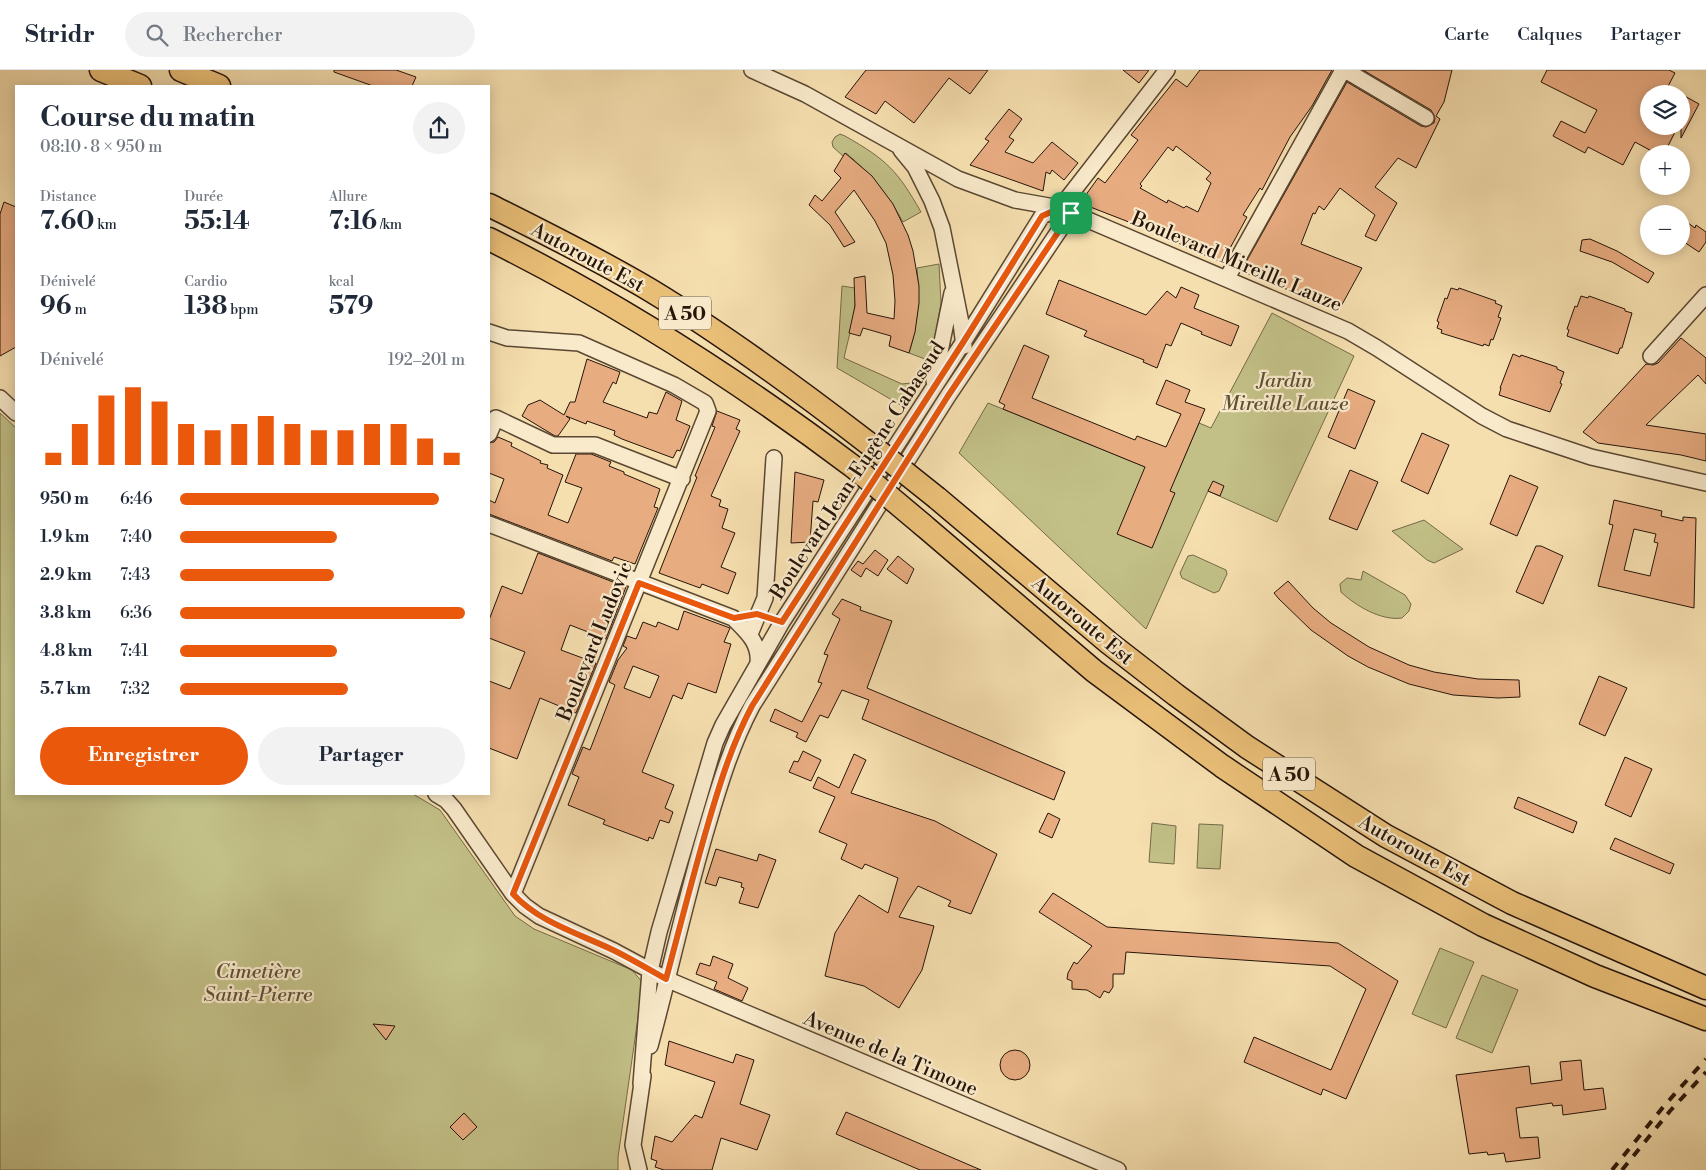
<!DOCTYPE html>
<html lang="fr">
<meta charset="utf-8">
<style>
body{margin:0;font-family:"Libre Bodoni",serif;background:#f2f2f3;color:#1f2937;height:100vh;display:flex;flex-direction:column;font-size:19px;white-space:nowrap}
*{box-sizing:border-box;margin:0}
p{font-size:16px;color:#747a83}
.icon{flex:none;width:28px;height:28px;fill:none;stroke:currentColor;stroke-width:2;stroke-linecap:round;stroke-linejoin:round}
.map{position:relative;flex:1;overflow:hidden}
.drawer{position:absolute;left:15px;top:15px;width:475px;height:710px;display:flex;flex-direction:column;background:#fff;border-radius:0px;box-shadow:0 2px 12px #0003}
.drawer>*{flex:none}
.fabs{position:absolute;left:1640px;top:15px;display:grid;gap:10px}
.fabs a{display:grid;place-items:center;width:50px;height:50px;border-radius:50%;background:#fff;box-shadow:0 2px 12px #0003;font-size:25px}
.pin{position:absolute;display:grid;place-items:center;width:42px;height:42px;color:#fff;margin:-21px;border-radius:10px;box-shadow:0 2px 8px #0006}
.round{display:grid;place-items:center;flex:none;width:52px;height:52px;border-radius:26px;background:#f2f2f3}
.overview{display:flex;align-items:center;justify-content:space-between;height:85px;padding:0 25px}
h1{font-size:28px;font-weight:800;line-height:38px}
.figures{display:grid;grid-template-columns:repeat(3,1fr);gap:8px;height:85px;padding:5px 25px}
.figures div{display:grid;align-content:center}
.figures b{font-size:25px;font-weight:800}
.figures small{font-size:14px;font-weight:400}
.figures p{font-size:14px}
.chart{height:140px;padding:10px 25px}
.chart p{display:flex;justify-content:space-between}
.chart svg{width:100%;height:90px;margin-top:5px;stroke:#ea580c;stroke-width:6}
.action{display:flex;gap:10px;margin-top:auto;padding:10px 25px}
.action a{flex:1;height:58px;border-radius:30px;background:#ea580c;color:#fff;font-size:20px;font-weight:800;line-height:58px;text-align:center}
.action a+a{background:#f2f2f3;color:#1f2937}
ul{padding:0 25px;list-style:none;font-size:16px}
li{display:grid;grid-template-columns:80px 60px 1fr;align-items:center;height:38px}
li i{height:12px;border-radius:6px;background:#ea580c}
header{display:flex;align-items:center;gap:30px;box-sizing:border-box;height:70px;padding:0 25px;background:#fff;border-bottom:1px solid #e0e1e3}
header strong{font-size:24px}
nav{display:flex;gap:28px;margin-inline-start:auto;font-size:18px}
.search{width:350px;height:45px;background:#f2f2f3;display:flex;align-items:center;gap:12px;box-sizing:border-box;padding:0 18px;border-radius:28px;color:#747a83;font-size:19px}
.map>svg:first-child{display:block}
.green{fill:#c2c087;stroke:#746a48}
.building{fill:#e8ac81;stroke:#261409;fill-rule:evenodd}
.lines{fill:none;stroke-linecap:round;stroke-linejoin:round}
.minor-casing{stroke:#5a4732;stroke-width:18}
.highway-casing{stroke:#261409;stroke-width:25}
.minor{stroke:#f9eacb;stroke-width:15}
.highway{stroke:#ebc078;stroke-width:22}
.rail{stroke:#261409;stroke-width:4;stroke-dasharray:9 9;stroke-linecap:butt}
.highway-bridge-casing{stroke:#261409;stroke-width:25;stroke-linecap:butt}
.highway-bridge{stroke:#ebc078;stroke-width:22}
.route-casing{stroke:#fff;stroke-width:10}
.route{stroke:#ea580c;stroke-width:6}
.labels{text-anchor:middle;stroke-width:4.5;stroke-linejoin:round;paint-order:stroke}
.shield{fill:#f9eacb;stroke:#655443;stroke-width:1}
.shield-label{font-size:19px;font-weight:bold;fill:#261409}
.street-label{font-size:20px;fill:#261409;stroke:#f9eacb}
.park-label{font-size:20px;font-style:italic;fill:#5d5035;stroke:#f9eacb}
</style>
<header>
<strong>Stridr</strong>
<div class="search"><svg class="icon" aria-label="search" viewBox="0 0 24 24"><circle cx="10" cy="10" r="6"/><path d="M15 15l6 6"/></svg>Rechercher</div>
<nav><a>Carte</a><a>Calques</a><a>Partager</a></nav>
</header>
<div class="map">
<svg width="1706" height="1100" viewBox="0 0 1706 1100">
<rect width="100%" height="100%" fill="#f6dfaf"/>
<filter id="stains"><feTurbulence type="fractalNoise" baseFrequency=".004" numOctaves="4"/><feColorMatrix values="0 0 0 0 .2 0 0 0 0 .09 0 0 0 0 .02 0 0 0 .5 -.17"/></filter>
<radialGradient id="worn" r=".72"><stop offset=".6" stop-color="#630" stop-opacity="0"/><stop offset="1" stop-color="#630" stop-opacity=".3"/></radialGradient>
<path class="green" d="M840 64 845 66C887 90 897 100 921 142L903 152C888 124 870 103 846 83L843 86 833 77 832 72 835 67Z
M939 194 941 233 932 285 925 289 909 283C918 254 920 228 917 198Z
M842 216 855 218C857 241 849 265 844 288L902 314 919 312 904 337 837 298Z
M1272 243 1354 286 1277 452 1208 421 1146 559 959 383 988 333 1175 409 1199 353 1211 358Z
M0 343 16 358V724H413L440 740 515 846 534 859 632 900 643 913 618 1087V1100H0Z
M1424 450 1463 479 1434 493 1427 490 1392 461Z
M1193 485 1226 500 1227 504 1219 521 1214 523 1182 508 1180 503 1188 486Z
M1363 501 1405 525 1411 534 1409 541 1402 548C1381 551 1356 536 1341 522L1340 514 1347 508 1361 510Z
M1152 753 1176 756 1174 794 1149 792Z
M1199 754 1223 755 1220 799 1197 798Z
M1440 878 1474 892 1446 958 1412 944Z
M1482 905 1518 920 1492 983 1456 968Z"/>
<path class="building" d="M334 0H396L416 7 412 16H373L334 2Z
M866 0H988L970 24 949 8 914 53 885 31 876 44 845 27Z
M1123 0H1149L1139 13Z
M1200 0H1332L1312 36 1290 67 1262 120 1260 118 1243 145 1247 147 1222 193 1152 161 1080 133 1098 108 1105 113 1138 70 1131 65 1176 9 1187 17ZM1176 76 1211 103 1206 109 1211 113 1198 142 1186 136 1184 138 1168 130 1167 133 1140 118 1142 116 1140 114 1168 77 1173 81Z
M1363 0H1452L1444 32 1436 46 1440 49 1416 98 1398 88 1375 117 1397 133 1376 171 1365 166 1375 145 1340 118 1324 140 1319 136 1315 144 1313 143 1301 174 1362 198 1339 240 1241 201 1347 12 1421 56 1426 57 1434 53 1435 48 1431 40Z
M1547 0H1669L1675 3 1664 24H1649V56H1678L1664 84H1657L1635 72 1623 95 1588 77 1585 83 1553 66 1561 51 1585 63 1597 40 1541 12Z
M1681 24 1699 34 1681 68Z
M1009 39 1022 49 1009 67 1014 70 1005 82 1033 93 1052 72 1078 93 1064 110 1052 100 1050 104 1046 102 1043 121 970 95 989 71 985 69Z
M845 83 872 106 893 134 908 165 913 181 919 216V233L915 262 909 283 889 276 891 266 863 258 860 266 849 263 855 236 854 208 865 206 867 243 894 249 895 231 893 205 886 173 875 151 854 120 835 142 855 172 844 177 830 155 809 135 815 125 822 131 841 108 834 101Z
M4 132 16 137V277L0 286V144Z
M1681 148 1695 158 1696 155 1706 162V172L1699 182 1681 170Z
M1590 169 1617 181 1654 203 1648 213 1612 192 1580 181 1582 170Z
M1059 210 1146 245 1167 221 1176 228 1181 217 1199 225 1194 238 1239 256 1231 276 1201 264 1202 262 1181 253 1171 276 1166 274 1157 298 1143 292 1144 290 1084 266 1087 261 1046 244Z
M1451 218 1458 220 1459 218 1496 231 1495 233 1502 236 1498 247 1501 248 1493 270 1491 269 1489 276 1484 274 1483 276 1441 263 1442 260 1437 258 1439 252 1437 251 1445 228 1447 229Z
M1581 226 1588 228 1589 226 1625 239V241L1632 243 1622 278H1620L1618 284 1567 266 1569 260 1567 259 1575 236 1577 237Z
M1681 268 1706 288V314L1698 305 1646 355 1706 364V391L1681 385 1598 373 1583 362 1646 294 1653 295 1658 293Z
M1024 275 1049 286 1032 328 1135 370 1137 366 1166 377 1181 344 1156 334 1166 310 1190 320 1185 332 1205 339 1170 421 1175 423 1152 478 1117 464 1145 397 1003 339 1005 335 999 332Z
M1513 284 1520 287 1521 285 1557 297V299L1564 302 1560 313 1562 314 1550 342 1499 325 1501 318H1500Z
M587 289 620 302 616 314 613 312 603 332 647 348 649 342 657 344 666 322 682 331 676 350 690 356 680 381 677 380 673 388 622 369 614 365 615 361 587 351 586 354 566 346 570 349 558 366H555L522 346 528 335 540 330 564 345 570 332H575Z
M1348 319 1375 331 1355 379 1328 367Z
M717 341 740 350 736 359 740 361 711 426 721 430 719 436 728 439 722 458 735 463 721 497 736 503 728 524 702 514 700 518 659 503 697 407 695 406 715 357 712 356Z
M1422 363 1449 375 1428 424 1401 411Z
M498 367 512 373 511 376 541 391 540 393 548 395 547 398 563 405 548 445 568 453 582 418 565 412 576 384H591L611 392 609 396 624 402V404L660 419 654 437 658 438 635 494 614 487 612 491 489 444V430L495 433 504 409 489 403V373L494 372Z
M1350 400 1378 412 1357 460 1329 449Z
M795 402 824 410 818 432 813 431 810 472 791 473Z
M1510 405 1538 417 1517 466 1490 454Z
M1213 411 1224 416 1220 426 1208 421Z
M1614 430 1662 441 1661 446 1683 451V447L1696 448 1694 538 1598 516 1613 455 1609 454ZM1634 459 1656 464 1654 472 1658 473 1650 506 1624 500Z
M1536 476H1541L1563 486 1543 534 1516 522Z
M875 480 888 490 878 506 866 498 861 507 851 500 858 491 863 494Z
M538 483 626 517 606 569 570 555 561 580 596 593 576 643 540 628 517 689 489 678V611L510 619 525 582 489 568V550L502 516 522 524Z
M898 486 914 499 907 514 887 499Z
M1288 511 1313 538 1331 553 1369 577 1409 595 1434 602 1478 609 1519 610 1520 627 1498 628 1453 625 1409 614 1368 597 1348 586 1311 560 1279 529 1274 523Z
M842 529 861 537 860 540 892 551 867 618 1065 702 1054 730 862 649 869 630 842 620 828 648 820 645 806 672 796 667 798 663 770 651 775 639 802 652 822 613 818 612 828 585 824 584 840 549 832 544Z
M684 541 730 558 724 572 731 574 716 623 688 613 682 629 673 625 642 702 674 715 665 738 673 742 669 753 660 750 653 769 649 767 648 771 603 754 605 750 568 735 579 707 572 704 583 677 590 680 615 615 609 612 618 590 627 578 623 576 627 566 636 569 643 552 656 557 658 552 678 560ZM633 596 659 606 650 628 624 618Z
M1599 606 1627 618 1605 666 1579 654Z
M803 681 821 690 811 711 789 702 794 691 798 692Z
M854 684 866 690 851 723 935 751 997 784 971 844 948 836 951 831 918 816 908 831 899 847 934 856 922 900 899 938 864 916 825 906 835 863 859 825 888 843 898 808 865 794 862 799 841 789 847 774 819 762 835 727 813 718 818 707 839 718Z
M1625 687 1652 699 1631 747 1605 735Z
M1518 727 1577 752 1573 763 1514 738Z
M1048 743 1060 749 1052 768 1039 762Z
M1615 768 1674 794 1670 804 1610 779Z
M716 779 757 791 759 784 776 790 758 838 739 833 744 818 741 817 742 813 719 807 716 816 705 813Z
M1053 823 1107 857 1338 873 1398 911 1346 1029 1323 1019 1321 1025 1244 992 1254 967 1331 1000 1366 919 1330 896 1126 882 1124 904H1113V917L1109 923 1104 921 1100 928 1087 920 1072 919V911L1067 909 1068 903 1074 892 1077 894 1092 876 1039 842Z
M713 886 733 894 728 908 748 918 742 931 714 919 717 912 696 904 700 893 710 896Z
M373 954 395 956 386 970Z
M669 971 733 993 736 984 754 990 740 1034 770 1045 757 1080 721 1068 712 1100H664L655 1097 657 1091 651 1089 655 1066 672 1072 695 1045 702 1048 715 1012 665 995Z
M1000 995a15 15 0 1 1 30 0a15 15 0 1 1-30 0Z
M1581 990 1584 1020 1603 1018 1606 1039 1563 1045 1562 1035 1553 1036 1552 1033 1516 1038 1520 1068 1538 1067 1540 1088 1506 1092 1504 1083 1488 1085 1487 1082 1469 1084 1456 1005 1529 996 1531 1014 1562 1010 1560 992Z
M846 1042 981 1100H920L836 1064Z
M464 1043 477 1057 463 1070 450 1057Z"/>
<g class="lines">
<defs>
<path id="minor" d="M752 0 805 24 958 109 1015 130 1060 138 1348 261 1377 278 1482 346 1507 359 1591 387 1706 413
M1345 0 1426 48
M901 80 915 97 932 131 942 158 961 253 964 276
M1227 208 1343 0
M489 262 507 268 579 273 674 315 705 333 708 341 513 824
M1651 286 1706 225
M934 311 952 223
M0 328 16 343
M489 364 496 348 553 375H595L682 409
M489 454 733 548C747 562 760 573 758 593
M750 564 765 528 774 388
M436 724 446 730 454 739 513 824 525 836 539 846 614 881 666 909 1118 1100
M650 976C670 902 686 827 708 754 720 713 732 674 752 636L948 326 1071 143
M641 1014 650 901 659 862 715 673 723 655 782 552 964 271 1042 146 1060 138 1167 0
M639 1100 633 1075 643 1006"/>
<path id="highway" d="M101 0 140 16
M181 0 219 16
M489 135C543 162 598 189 650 220 726 266 798 319 868 373
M489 169C620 234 738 310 855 398
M937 428 1109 573 1176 625 1247 677 1386 766 1512 833 1706 918
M923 455 1094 601 1222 696 1356 786 1483 855 1595 906 1706 949"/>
</defs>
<use href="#minor" class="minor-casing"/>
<use href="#highway" class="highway-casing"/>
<use href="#minor" class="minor"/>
<use href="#highway" class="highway"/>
<path class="rail" d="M1612 1100 1664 1036 1706 989
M1622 1100 1670 1041 1706 1002"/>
<defs>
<path id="highway-bridge" d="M868 373 937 428
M855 398 923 455"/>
</defs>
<use href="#highway-bridge" class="highway-bridge-casing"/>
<use href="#highway-bridge" class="highway-bridge"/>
</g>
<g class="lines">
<defs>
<path id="route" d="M1060 138 1071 143 948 326 752 636C732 674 720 713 708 754 693 805 680 857 666 909 648 899 630 888 611 879 577 863 539 852 513 824L639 513 734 548 757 544 782 552 964 271 1042 146Z"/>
</defs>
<use href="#route" class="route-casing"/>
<use href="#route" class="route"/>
</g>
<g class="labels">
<g class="shield">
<rect x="659" y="226.5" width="52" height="33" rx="4"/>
<rect x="1263" y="687.5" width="52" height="33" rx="4"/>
</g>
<g class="shield-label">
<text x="685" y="250">A 50</text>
<text x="1289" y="711">A 50</text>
</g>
<g class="street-label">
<text transform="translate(588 187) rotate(28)" y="7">Autoroute Est</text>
<text transform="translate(1237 191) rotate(23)" y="7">Boulevard Mireille Lauze</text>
<text transform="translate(857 400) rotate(-57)" y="7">Boulevard Jean-Eugène Cabassud</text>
<text transform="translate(1083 550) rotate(40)" y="7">Autoroute Est</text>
<text transform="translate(594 571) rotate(-68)" y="7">Boulevard Ludovic</text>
<text transform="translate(1415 780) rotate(29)" y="7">Autoroute Est</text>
<text transform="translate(891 983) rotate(23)" y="7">Avenue de la Timone</text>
</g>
<g class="park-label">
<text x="1285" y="317">Jardin<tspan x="1285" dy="23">Mireille Lauze</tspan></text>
<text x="258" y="908">Cimetière<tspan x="258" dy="23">Saint-Pierre</tspan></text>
</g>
</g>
<rect width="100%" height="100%" filter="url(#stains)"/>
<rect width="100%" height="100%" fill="url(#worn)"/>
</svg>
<div class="fabs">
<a><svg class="icon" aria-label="layers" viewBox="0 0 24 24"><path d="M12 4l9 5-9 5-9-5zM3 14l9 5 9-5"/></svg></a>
<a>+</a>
<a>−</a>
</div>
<div class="pin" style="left:1071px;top:143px;background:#1e9e55"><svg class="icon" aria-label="arrive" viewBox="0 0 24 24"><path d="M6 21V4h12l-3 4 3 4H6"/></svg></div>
<section class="drawer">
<div class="overview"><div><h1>Course du matin</h1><p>08:10 · 8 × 950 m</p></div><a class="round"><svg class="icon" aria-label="share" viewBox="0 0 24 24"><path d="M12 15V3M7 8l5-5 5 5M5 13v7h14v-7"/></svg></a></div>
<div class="figures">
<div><p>Distance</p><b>7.60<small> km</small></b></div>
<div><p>Durée</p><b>55:14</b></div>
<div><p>Allure</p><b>7:16<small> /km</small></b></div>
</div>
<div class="figures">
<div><p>Dénivelé</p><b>96<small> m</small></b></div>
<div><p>Cardio</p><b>138<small> bpm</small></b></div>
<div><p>kcal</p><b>579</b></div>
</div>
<div class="chart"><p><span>Dénivelé</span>192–201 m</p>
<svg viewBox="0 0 160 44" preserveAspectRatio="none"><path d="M5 44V38M15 44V24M25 44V10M35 44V6M45 44V13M55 44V24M65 44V27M75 44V24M85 44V20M95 44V24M105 44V27M115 44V27M125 44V24M135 44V24M145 44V31M155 44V38"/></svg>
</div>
<ul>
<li><b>950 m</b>6:46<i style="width:91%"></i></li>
<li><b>1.9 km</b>7:40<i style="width:55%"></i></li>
<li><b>2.9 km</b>7:43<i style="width:54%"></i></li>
<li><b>3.8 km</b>6:36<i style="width:100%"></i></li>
<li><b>4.8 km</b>7:41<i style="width:55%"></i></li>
<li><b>5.7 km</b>7:32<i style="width:59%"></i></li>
</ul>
<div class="action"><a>Enregistrer</a><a>Partager</a></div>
</section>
</div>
